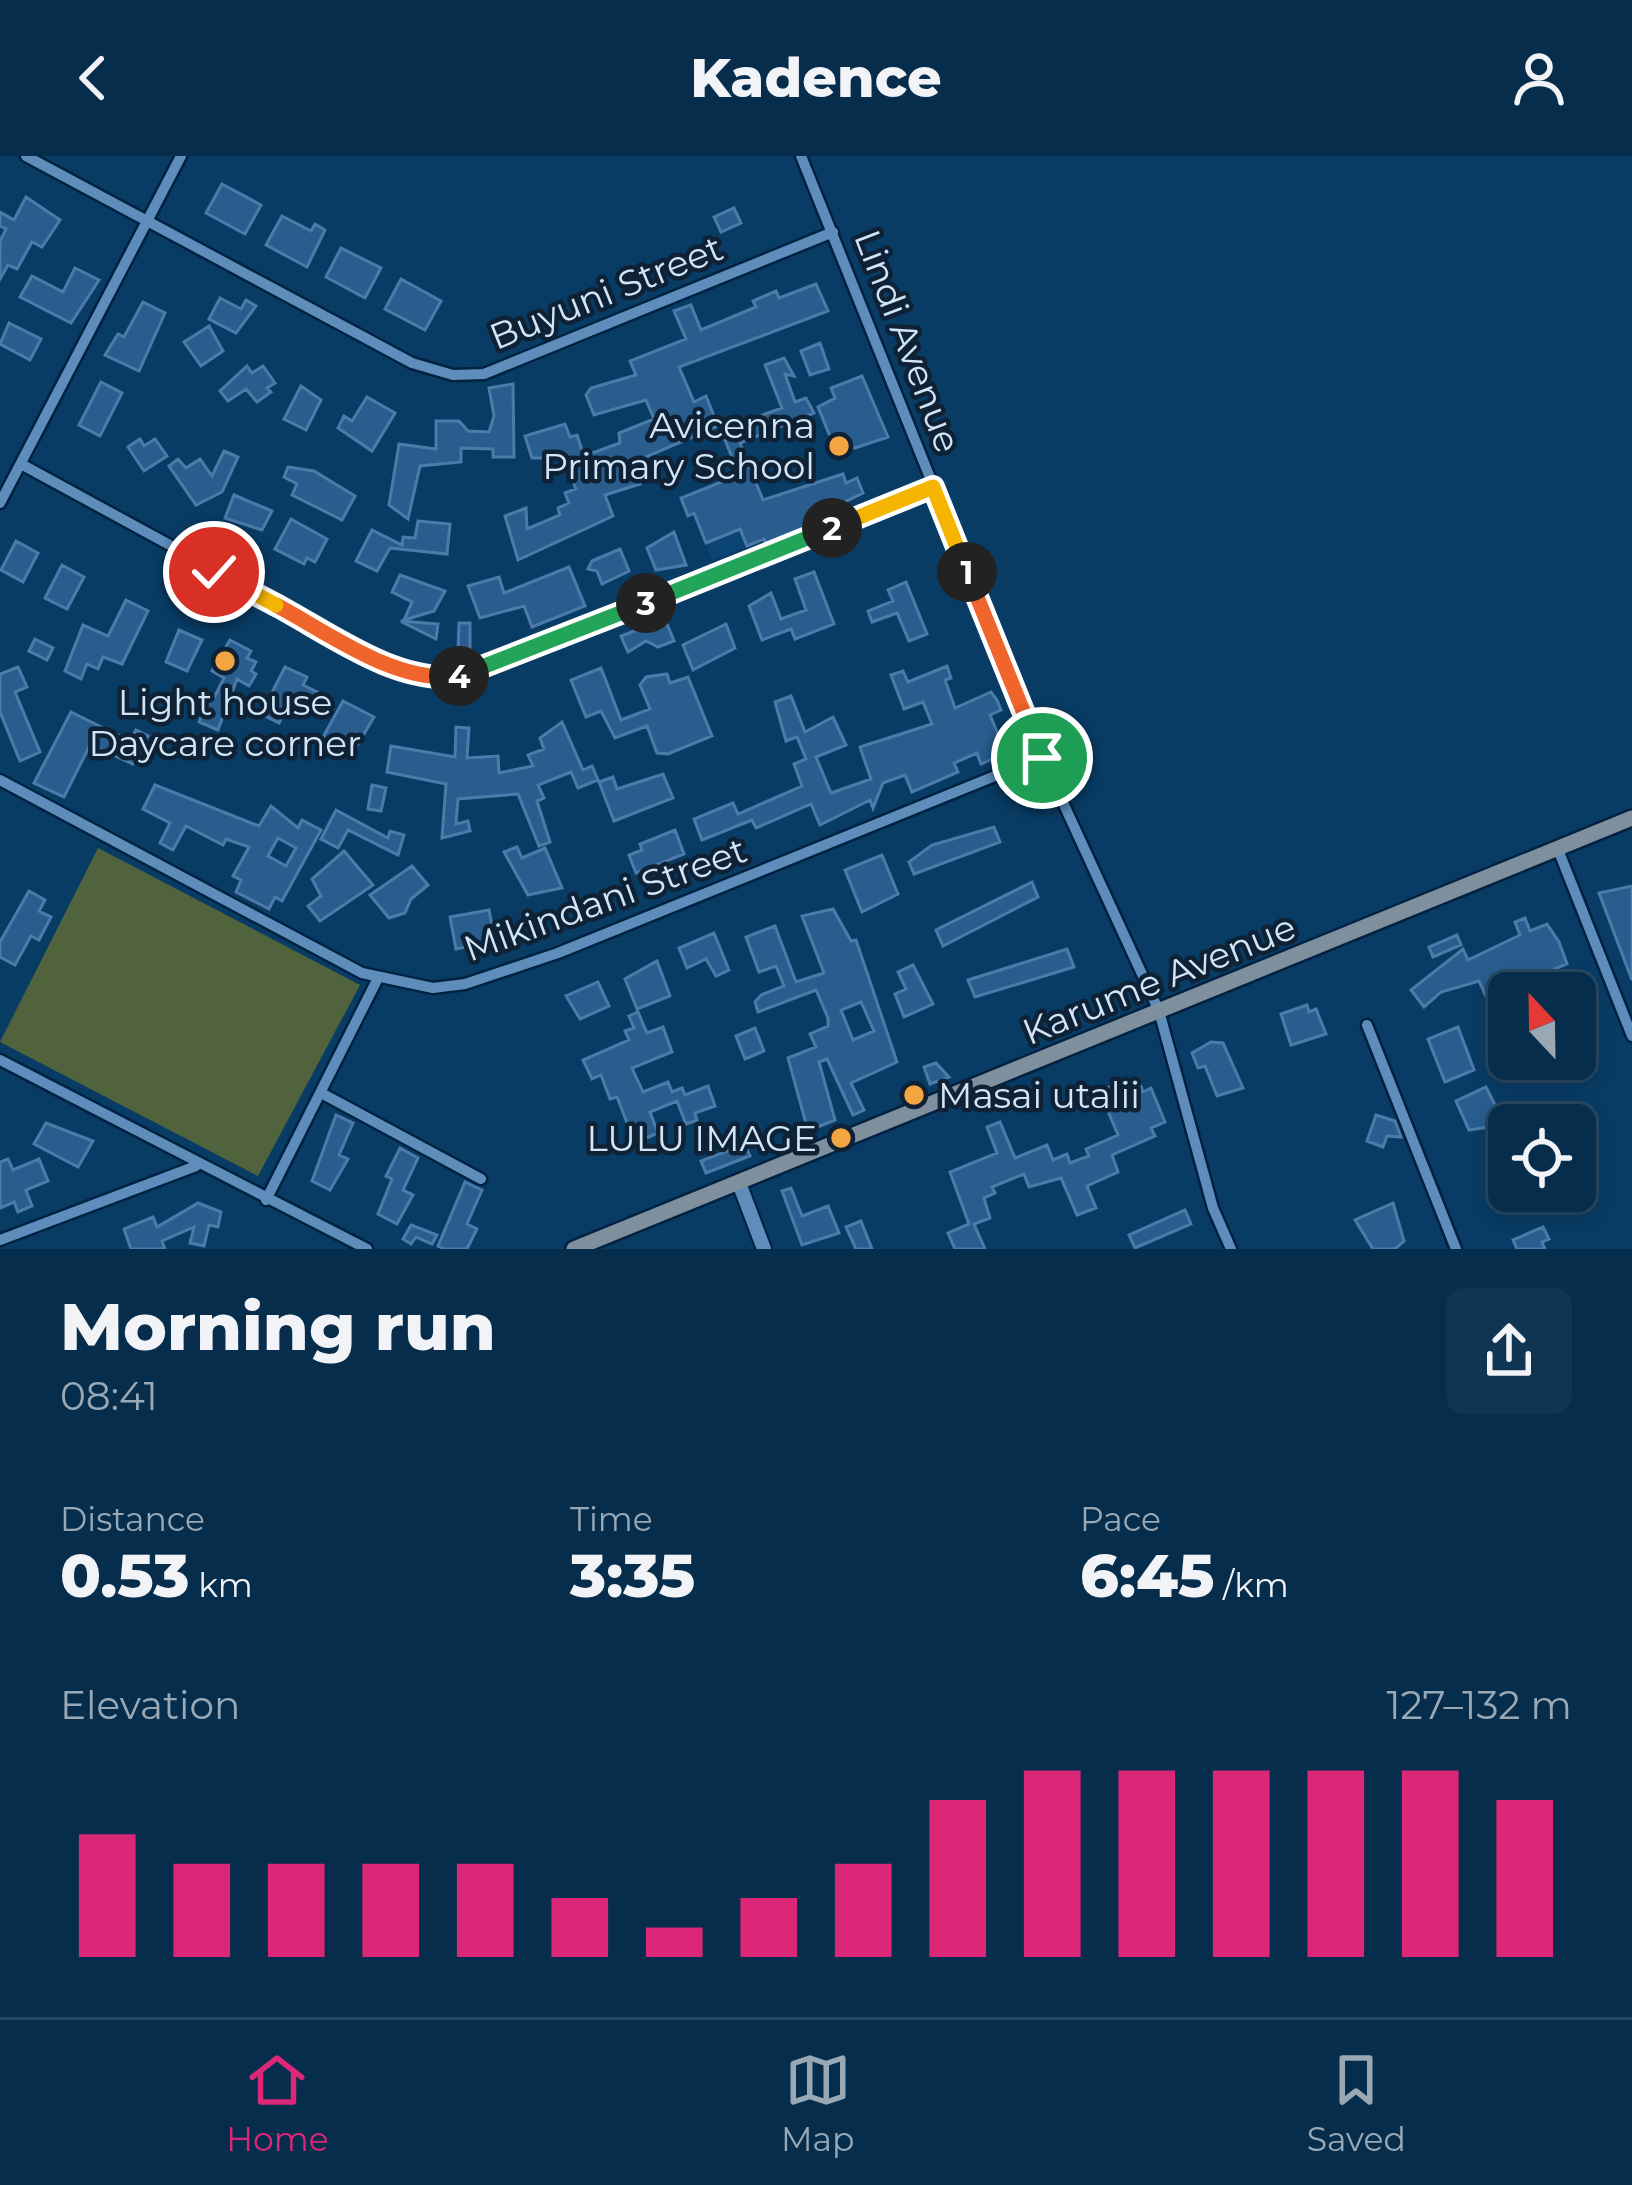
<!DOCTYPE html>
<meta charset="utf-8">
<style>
body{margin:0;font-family:Montserrat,sans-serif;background:#103553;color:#f1f3f6;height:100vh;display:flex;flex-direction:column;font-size:45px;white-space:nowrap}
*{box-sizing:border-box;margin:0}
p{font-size:39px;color:#98a8b5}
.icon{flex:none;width:66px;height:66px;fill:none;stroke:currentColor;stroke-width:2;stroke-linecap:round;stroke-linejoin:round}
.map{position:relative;height:1093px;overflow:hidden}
.sheet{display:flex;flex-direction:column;background:#072d4c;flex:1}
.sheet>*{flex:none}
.needle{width:78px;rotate:338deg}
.controls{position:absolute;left:1488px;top:816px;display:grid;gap:24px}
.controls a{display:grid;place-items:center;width:108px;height:108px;border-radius:18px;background:#072d4c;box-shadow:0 6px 18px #0003,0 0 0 3px #284964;font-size:60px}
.pin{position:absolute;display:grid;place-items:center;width:102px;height:102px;color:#fff;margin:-51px;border:6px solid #fff;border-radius:50%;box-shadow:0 3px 12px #0007}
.km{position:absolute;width:60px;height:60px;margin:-30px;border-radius:50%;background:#222;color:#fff;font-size:33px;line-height:60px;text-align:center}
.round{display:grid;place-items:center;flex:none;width:126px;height:126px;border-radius:18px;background:#103553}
.head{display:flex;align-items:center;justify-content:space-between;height:204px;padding:0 60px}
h1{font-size:66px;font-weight:800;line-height:90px}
.metrics{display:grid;grid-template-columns:repeat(3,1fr);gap:18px;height:204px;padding:12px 60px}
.metrics div{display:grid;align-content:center}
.metrics b{font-size:60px;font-weight:800}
.metrics small{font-size:33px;font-weight:400}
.metrics p{font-size:33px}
.chart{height:336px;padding:24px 60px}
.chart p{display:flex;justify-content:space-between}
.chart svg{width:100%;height:216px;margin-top:12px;stroke:#db2777;stroke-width:6}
header{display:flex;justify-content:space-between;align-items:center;height:156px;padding:0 60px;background:#072d4c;font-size:54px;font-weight:800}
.dock{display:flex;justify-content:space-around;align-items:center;height:168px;border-top:3px solid #284964;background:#072d4c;font-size:33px;color:#98a8b5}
.dock a{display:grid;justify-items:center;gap:6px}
.dock .active{color:#db2777}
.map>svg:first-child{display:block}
.built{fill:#0b4574}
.green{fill:#51633d}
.building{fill:#285d8e;stroke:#4d7ba9;stroke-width:3;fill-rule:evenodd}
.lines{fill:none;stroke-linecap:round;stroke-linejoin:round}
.minor-casing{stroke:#002240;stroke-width:15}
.tertiary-casing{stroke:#002240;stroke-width:18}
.secondary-casing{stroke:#002240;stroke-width:20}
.minor{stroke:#5e8dbc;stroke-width:10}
.tertiary{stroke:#5e8dbc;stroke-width:14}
.secondary{stroke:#7e8f9e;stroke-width:15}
.split-1-casing{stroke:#fff;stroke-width:24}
.split-2-casing{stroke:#fff;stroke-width:24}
.split-3-casing{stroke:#fff;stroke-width:24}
.split-4-casing{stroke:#fff;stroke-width:24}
.split-5-casing{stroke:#fff;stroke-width:24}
.split-6-casing{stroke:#fff;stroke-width:24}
.split-1{stroke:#f0652b;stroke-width:15}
.split-2{stroke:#f5b400;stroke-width:15}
.split-3{stroke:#22a559;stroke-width:15}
.split-4{stroke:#22a559;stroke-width:15}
.split-5{stroke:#f0652b;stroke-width:15}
.split-6{stroke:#f5b400;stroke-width:15}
.poi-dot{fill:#f2a541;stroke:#0f2235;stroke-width:4.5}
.labels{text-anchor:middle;stroke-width:9;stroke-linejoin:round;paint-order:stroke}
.street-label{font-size:36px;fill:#d1e5f9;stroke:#0f2235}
.poi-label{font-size:36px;fill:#d1e5f9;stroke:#0f2235;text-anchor:end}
</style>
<header><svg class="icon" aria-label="back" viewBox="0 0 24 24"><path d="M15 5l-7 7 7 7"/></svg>Kadence<svg class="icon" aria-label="person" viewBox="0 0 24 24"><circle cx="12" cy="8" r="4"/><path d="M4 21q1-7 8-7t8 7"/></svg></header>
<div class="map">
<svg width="1632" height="1093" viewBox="0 0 1632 1093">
<rect width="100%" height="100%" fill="#093c65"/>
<path class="built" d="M739 318 764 384 712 404 686 338Z"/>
<path class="green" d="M98 692 360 829 258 1020 0 886Z"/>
<path class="building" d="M222 28 261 49 245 78 206 57Z
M26 41 60 64 42 91 32 86 17 113 8 109 0 123V85L6 73 0 70V56L14 64Z
M734 52 741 67 721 76 714 61Z
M282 60 311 75 315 68 325 74 307 111 266 89Z
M341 92 381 112 365 142 326 121Z
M75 112 99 124 71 167 20 141 32 120 63 136Z
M401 123 441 145 425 174 385 153Z
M816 128 828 155 679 211 694 246 706 240 718 270 641 303 648 320 638 324 640 328 605 339 613 360 518 404 505 360 526 352 527 373 560 359 558 352 569 347 565 337 576 333 563 302H532L525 280 565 268 570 281 577 279 584 300 620 287 619 277 654 263 646 244 594 259 586 239 591 232 636 219 630 205 686 183 674 155 691 149 701 174 756 151 753 145 776 135 779 142Z
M220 142 241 153 246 144 256 150 236 177 209 163Z
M143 146 165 157 139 215 105 199 118 178 124 181Z
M9 167 41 183 30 204 0 188Z
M209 170 223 195 201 210 184 186Z
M820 187 829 213 810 219 801 195Z
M784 202 794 220 785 218 795 246 806 242 814 257 740 287 763 344 843 318 846 327 857 322 863 337 832 352 835 360 766 388 764 383 747 390 740 373 706 387 694 357 688 360 681 342 739 319 721 274 782 252 765 209Z
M247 210 252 217 263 210 275 227 267 232 271 236 257 246 246 233 228 245 220 235Z
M862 220 888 281 855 292 842 290 829 278 818 251 835 242 831 232Z
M101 226 122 237 100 280 79 269Z
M513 228 514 301H493V293L461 292V306L420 310 408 363 389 349 399 288 436 293V265H459L468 275 489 276 494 260 489 232Z
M301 230 321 244 306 274 284 263Z
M367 241 395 257 372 295 338 272 344 260 352 265Z
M140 283 144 290 155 283 167 300 144 315 128 291Z
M224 295 238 301 222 336 196 349 169 310 178 303 186 312 200 303 212 320Z
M288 311 314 315 355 340 342 364 292 339 297 328 284 321Z
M234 339 272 355 262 374 225 362Z
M291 363 327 383 315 406 307 402 304 408 275 393Z
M418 365 450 368 447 398 390 392 377 415 356 405 372 374 402 389 403 381 415 382Z
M674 376 686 409 656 414 647 392Z
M16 385 38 397 23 426 1 414Z
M620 393 629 415 602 428 597 415 588 413 592 405Z
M62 409 84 421 67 453 45 442Z
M569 411 585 450 532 471 524 450 480 462 468 430 499 421 504 437Z
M814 416 834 468 795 483 791 473 762 484 749 450 771 437 781 463 806 454 795 423Z
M400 419 445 435 434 455 404 464 412 446 392 436Z
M906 426 927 478 909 485 897 457 872 466 868 455 893 445 888 434Z
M126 444 148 455 122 508 103 501 98 513 87 508 81 523 65 515 83 469 108 480Z
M665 463 674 485 658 491 646 485 628 496 621 480Z
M402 465 438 468 436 483 402 466Z
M459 467H470V494H458Z
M726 468 735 492 693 514 683 489Z
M179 474 202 484 187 515 166 506Z
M35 483 53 492 47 504 29 495Z
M230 484 251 495 247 502 256 506 251 515 256 518 249 530 237 523 218 574 199 566 205 552 196 547 202 534 215 540 224 522 212 515Z
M947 510 951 522 945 524 955 552 991 536 997 544 1001 554 990 559 1006 597 981 608 977 597 954 607 958 616 912 636 905 619 883 627 873 652 870 644 820 669 811 648 756 672 752 664 702 684 694 663 733 647 738 658 802 630 794 608 806 603 797 581 786 585 775 546 791 540 805 576 833 561 846 589 816 601 831 637 871 623 860 591 932 568 923 546 904 553 891 519 903 515 908 526Z
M18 511 27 531 15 536 40 596 20 605 0 556V518Z
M285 511 307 521 303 529 317 536 306 558 288 549 279 567 261 558Z
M601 512 621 564 650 553 640 529 646 521 667 518 670 527 688 521 712 580 668 598 657 597 647 570 615 582 601 555 586 561 571 524Z
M343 545 374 561 352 598 322 583Z
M71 556 130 585 136 574 148 580 133 608 90 589 64 641 34 627Z
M562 566 583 614 592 610 598 624 578 632 571 616 538 629 544 642 537 645 550 686 539 690 518 638 458 643 456 668 468 665 470 675 442 682 446 628 387 616 391 590 455 601 456 571 469 572 467 602 498 600 499 617 533 610 528 599 544 593 540 582Z
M663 618 673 642 614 665 599 626 613 621 617 633Z
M155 629 259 670 271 650 298 672 302 664 321 674 282 745 275 741 269 753 236 736 241 724 233 720 249 691 226 683 223 689 186 670 173 694 160 687 170 667 143 653ZM278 682 296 692 286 710 268 700Z
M372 629 386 632 381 655 368 653Z
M336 654 388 682 390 675 404 679 398 699 348 674 338 692 321 683Z
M994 671 1000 686 914 718 909 706 932 689Z
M675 674 684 698 636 717 629 699 642 694 640 688Z
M517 691 522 702 545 692 562 732 528 739 504 696Z
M344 695 373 729 320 765 308 750 321 740 312 723Z
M882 699 898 738 862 756 845 714Z
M412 710 428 729 411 743 405 757 389 762 370 739Z
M1032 726 1038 741 943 790 936 774Z
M1632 730V824L1599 737Z
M29 735 45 744 39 755 51 761 39 784 31 780 15 809 0 801V786Z
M833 753 851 785 856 784 897 906 851 927 864 954 853 959 827 903 819 906 835 964 808 975 788 902 816 891 810 878 828 870V862L816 834 758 856 755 846 761 839 784 830 776 810 759 816 746 781 775 770 796 826 824 817 802 760ZM861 846 874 875 853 884 841 854Z
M489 754 495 785 456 793 450 761Z
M1525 762 1530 775 1547 768 1559 786 1567 808 1554 813 1563 837H1509V850L1493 856 1479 825 1441 836 1424 851 1411 834 1463 793 1468 804 1520 779 1515 766Z
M714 777 729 814 716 820 706 803 687 812 679 792Z
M1457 779 1461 789 1433 801 1429 791Z
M1067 793 1074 811 975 841 968 824Z
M657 805 670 840 637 853 625 823Z
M913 809 933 848 904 861 895 838 906 833 898 816Z
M598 826 609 850 580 863 566 840Z
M1307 849 1309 856 1316 853 1326 878 1291 889 1281 858Z
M638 856 647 877 663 871 672 896 632 912 643 936 668 926 672 936 682 932 685 939 708 930 715 950 695 957 697 964 686 968 677 945 650 956 658 977 635 987 617 941 610 943 601 919 592 923 583 904 629 884 625 875 634 872 629 860Z
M1458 871 1474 914 1445 926 1428 883Z
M755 872 764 895 745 903 736 880Z
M1211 886 1223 887 1243 932 1217 940 1205 910 1198 912 1192 897Z
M936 907 949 921 930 928 924 911Z
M1138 923 1143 936 1151 932 1165 966 1151 972 1155 980 1112 999 1118 1016 1087 1030 1096 1052 1077 1059 1061 1022 1029 1031 1024 1018 992 1031 995 1037 984 1042 990 1062 974 1068 985 1093H955L948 1077 969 1068 950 1016 997 997 987 971 1000 966 1015 1002 1047 989 1053 1004 1067 998 1070 1007 1089 1000 1086 993 1118 979 1099 934Z
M1486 931 1500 959 1492 962 1495 970 1469 974 1456 945Z
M336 959 353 967 339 999 348 1003 330 1034 312 1025Z
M1376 959 1395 965 1401 981 1387 980 1383 991 1367 985Z
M46 967 93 985 78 1011 34 988Z
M745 988 750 1000 706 1017 701 1005Z
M400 992 418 1002 403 1034 413 1039 397 1068 378 1058 392 1023 386 1020Z
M8 1003 13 1014 39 1003 48 1025 26 1034 32 1050 18 1056 14 1046 0 1052V1006Z
M1509 1010V1029L1494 1035 1488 1021Z
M465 1026 482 1034 467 1068 477 1073 467 1093H444L438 1090Z
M791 1032 802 1060 828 1050 839 1077 802 1089 782 1035Z
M198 1047 221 1056 218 1071 209 1069 204 1090 190 1087 194 1071 162 1085 165 1093H131L124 1073 153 1061 157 1071Z
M1393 1047 1404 1085 1395 1093H1373L1355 1064Z
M1185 1054 1191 1068 1135 1092 1129 1079Z
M861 1065 872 1093H856L846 1071Z
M411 1069 437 1079 432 1088 416 1081 411 1088 403 1083Z
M1543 1071 1549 1083 1542 1086 1545 1093H1517L1513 1084Z"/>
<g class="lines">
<defs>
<path id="minor" d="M26 0 412 207 453 219 484 218 833 76
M801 0 1042 601 1159 855 1213 1052 1231 1093
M21 308 388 508 442 522 467 519 933 331
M0 347 181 0
M0 624 362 817 433 832 465 828 558 797 1042 601
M1557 691 1632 880
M1367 869 1456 1093
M0 904 367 1093
M323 938 481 1023
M266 1044 378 822
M0 1084 196 1010"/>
<path id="tertiary" d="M739 1027 764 1093"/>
<path id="secondary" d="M574 1093 1632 662"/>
</defs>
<use href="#minor" class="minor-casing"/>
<use href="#tertiary" class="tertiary-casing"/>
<use href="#secondary" class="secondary-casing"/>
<use href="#minor" class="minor"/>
<use href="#tertiary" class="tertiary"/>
<use href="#secondary" class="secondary"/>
</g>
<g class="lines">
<defs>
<path id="split-1" d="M967 416 1042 602"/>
<path id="split-2" d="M832 372 933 331 967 416"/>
<path id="split-3" d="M646 447 832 372"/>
<path id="split-4" d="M459 520 646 447"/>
<path id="split-5" d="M276 449C329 477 397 529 459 520"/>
<path id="split-6" d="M214 416 276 449"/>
</defs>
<use href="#split-1" class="split-1-casing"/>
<use href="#split-2" class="split-2-casing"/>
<use href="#split-3" class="split-3-casing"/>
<use href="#split-4" class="split-4-casing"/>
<use href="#split-5" class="split-5-casing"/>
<use href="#split-6" class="split-6-casing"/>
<use href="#split-1" class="split-1"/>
<use href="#split-2" class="split-2"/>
<use href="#split-3" class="split-3"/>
<use href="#split-4" class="split-4"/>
<use href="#split-5" class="split-5"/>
<use href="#split-6" class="split-6"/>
</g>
<g class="poi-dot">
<circle cx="839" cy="290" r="12"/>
<circle cx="225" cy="505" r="12"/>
<circle cx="914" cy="939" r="12"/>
<circle cx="841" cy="982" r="12"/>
</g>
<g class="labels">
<g class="street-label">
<text transform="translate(606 136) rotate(-22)" y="13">Buyuni Street</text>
<text transform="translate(908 185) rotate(69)" y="13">Lindi Avenue</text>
<text transform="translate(605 743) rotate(-20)" y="13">Mikindani Street</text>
<text transform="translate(1159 823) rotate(-22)" y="13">Karume Avenue</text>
</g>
<g class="poi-label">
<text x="815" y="282">Avicenna<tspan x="815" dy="41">Primary School</tspan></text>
<text x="225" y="559" text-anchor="middle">Light house<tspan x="225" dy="41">Daycare corner</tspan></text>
<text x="938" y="952" text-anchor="start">Masai utalii</text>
<text x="817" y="995">LULU IMAGE</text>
</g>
</g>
</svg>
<div class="controls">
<a><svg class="needle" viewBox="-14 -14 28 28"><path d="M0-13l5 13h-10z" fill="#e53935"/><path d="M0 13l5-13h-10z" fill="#98a8b5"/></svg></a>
<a><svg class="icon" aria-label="locate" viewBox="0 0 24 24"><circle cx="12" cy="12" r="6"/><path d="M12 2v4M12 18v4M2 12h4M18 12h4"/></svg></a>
</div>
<div class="pin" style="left:1042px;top:602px;background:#1e9e55"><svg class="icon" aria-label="arrive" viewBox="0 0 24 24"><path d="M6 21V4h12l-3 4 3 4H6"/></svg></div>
<div class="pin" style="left:214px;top:416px;background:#d93025"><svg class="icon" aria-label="check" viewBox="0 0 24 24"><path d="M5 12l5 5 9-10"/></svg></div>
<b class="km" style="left:967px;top:416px">1</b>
<b class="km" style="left:832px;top:372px">2</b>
<b class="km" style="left:646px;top:447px">3</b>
<b class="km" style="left:459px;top:520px">4</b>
</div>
<section class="sheet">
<div class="head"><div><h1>Morning run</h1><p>08:41</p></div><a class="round"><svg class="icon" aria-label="share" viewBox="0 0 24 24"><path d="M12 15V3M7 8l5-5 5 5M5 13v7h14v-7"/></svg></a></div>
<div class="metrics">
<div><p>Distance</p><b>0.53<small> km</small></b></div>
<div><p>Time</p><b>3:35</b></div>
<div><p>Pace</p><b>6:45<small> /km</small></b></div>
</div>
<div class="chart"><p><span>Elevation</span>127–132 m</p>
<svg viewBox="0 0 160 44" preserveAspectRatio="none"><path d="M5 44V19M15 44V25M25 44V25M35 44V25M45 44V25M55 44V32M65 44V38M75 44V32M85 44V25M95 44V12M105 44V6M115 44V6M125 44V6M135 44V6M145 44V6M155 44V12"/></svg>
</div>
</section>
<nav class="dock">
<a class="active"><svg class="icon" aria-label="home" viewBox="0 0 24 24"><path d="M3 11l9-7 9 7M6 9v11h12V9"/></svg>Home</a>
<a><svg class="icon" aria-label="map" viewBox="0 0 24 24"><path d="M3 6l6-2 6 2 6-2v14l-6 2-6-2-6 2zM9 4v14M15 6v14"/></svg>Map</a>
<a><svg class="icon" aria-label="saved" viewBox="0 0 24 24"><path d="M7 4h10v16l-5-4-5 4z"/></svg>Saved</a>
</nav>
